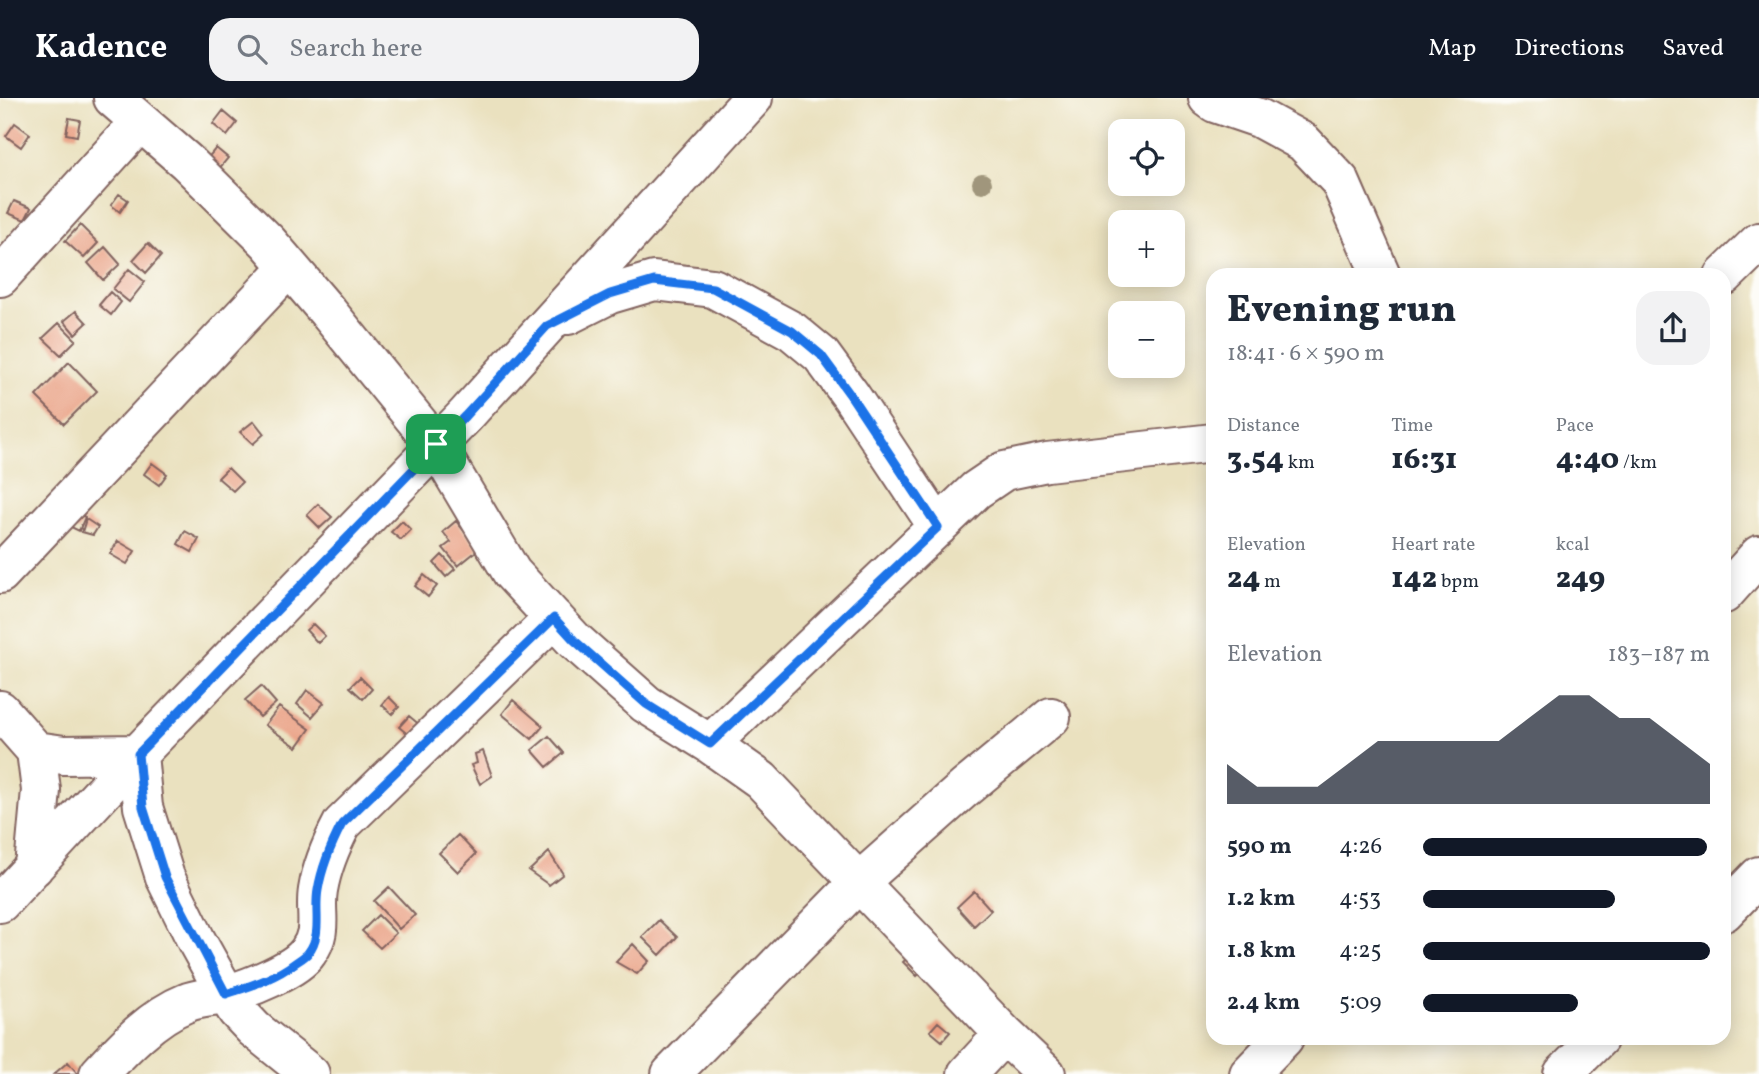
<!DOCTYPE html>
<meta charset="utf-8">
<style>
body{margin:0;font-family:Vollkorn,serif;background:#f2f2f3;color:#1f2937;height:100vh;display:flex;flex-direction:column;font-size:26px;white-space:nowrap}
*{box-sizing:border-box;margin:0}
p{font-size:23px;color:#747a83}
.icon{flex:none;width:38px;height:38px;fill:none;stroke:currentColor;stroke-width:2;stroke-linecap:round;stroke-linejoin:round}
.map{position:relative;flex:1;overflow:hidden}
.side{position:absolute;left:1206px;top:170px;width:525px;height:777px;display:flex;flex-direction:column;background:#fff;border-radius:21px;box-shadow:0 4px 18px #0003}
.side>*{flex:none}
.buttons{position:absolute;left:1108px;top:21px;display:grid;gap:14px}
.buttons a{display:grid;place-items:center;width:77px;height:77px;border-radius:14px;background:#fff;box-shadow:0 4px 18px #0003;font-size:35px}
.pin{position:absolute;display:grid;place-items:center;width:60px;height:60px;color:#fff;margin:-30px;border-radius:14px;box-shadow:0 4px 10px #0006}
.round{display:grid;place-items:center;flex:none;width:74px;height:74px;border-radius:21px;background:#f2f2f3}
.summary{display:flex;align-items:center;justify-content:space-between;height:119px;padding:0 21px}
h1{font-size:38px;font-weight:800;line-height:52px}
.stats{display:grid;grid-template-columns:repeat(3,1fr);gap:10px;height:119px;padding:7px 21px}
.stats div{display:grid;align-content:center}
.stats b{font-size:30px;font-weight:800}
.stats small{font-size:19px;font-weight:400}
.stats p{font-size:19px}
.chart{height:196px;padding:14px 21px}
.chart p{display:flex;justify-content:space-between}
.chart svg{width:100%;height:126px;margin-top:7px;fill:#111827;opacity:.7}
ul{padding:0 21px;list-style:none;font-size:23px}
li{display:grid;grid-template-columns:112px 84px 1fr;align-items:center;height:52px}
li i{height:18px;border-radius:9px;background:#111827}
header{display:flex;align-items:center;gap:42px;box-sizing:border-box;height:98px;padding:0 35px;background:#111827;color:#fff}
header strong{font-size:33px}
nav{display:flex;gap:38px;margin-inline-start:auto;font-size:24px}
.search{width:490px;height:63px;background:#f2f2f3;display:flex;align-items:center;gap:18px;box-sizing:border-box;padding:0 24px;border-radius:21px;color:#747a83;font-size:26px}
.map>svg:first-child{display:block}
.building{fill:#e99f82}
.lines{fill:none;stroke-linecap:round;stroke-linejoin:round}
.minor-casing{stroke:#82635f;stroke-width:42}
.minor{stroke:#fff;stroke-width:38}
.tree{fill:#a0967c}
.route-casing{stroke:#fff;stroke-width:14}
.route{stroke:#1a73e8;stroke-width:9}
</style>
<header>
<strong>Kadence</strong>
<div class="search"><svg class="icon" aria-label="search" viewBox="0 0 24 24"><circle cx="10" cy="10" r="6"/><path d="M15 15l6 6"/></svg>Search here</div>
<nav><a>Map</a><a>Directions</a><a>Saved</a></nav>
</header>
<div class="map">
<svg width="1759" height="976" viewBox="0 0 1759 976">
<rect width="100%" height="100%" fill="#fdfcf7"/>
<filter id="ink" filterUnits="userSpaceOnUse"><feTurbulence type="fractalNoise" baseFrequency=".0143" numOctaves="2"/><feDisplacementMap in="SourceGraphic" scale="14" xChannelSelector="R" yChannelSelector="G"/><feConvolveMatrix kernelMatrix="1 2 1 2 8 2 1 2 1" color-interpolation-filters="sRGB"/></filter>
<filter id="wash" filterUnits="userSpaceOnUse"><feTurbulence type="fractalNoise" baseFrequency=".00686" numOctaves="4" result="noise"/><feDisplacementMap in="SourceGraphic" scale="28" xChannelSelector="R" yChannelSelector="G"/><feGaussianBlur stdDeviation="1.57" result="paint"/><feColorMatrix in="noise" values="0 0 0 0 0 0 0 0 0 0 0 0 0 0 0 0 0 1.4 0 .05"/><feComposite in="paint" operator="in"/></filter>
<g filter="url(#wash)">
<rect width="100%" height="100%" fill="#eae1bf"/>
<g id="blocks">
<path class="building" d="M223 13 237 25 227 38 213 26Z
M69 20 80 22 77 38 66 36Z
M15 25 30 36 21 49 6 38Z
M216 50 228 60 218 72 206 62Z
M119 96 128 102 120 114 111 107Z
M14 103 31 110 25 122 8 115Z
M80 127 98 145 84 160 65 143Z
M148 145 161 158 146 175 133 162Z
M105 149 120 166 103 182 88 165Z
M129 171 145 184 129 204 113 191Z
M110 194 121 204 111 217 99 207Z
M76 213 87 225 75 236 64 223Z
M59 225 76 242 61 257 43 240Z
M69 264 97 293 64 326 36 298Z
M254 323 264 336 253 346 240 334Z
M152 365 167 376 159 387 144 376Z
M228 370 242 384 233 393 218 380Z
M318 406 332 419 320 430 307 417Z
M71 412 85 419 79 433 65 426Z
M86 421 98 429 93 437 82 434Z
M402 423 411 432 401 442 391 434Z
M456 423 479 451 458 468 443 450 451 444 443 434Z
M185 433 199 441 192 454 178 446Z
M118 443 135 453 127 466 110 456Z
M442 457 455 471 446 479 434 465Z
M424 477 437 488 428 499 415 488Z
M313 526 325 538 318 545 306 532Z
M360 579 372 591 363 601 350 589Z
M261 588 276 605 260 619 245 602Z
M307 592 324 605 312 619 297 606Z
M389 599 399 609 392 616 382 607Z
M513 602 543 628 532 641 502 616Z
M279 609 310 631 297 649 265 627Z
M409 618 421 628 411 639 399 629Z
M549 638 564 655 547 669 532 652Z
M483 653 492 678 480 686 471 667 477 665 475 656Z
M458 737 476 756 458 774 439 755Z
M549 754 563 776 549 787 529 773Z
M389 789 415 817 399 831 374 803Z
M974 793 991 812 974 828 957 809Z
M378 817 396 835 380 850 362 833Z
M659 822 677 839 660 857 642 839Z
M633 846 649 863 637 876 616 864Z
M918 849 932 864 917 878 903 864Z
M938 924 950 934 942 943 930 933Z
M68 964 78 976H54Z"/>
</g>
</g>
<g filter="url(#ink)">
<use href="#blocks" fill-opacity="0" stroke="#82635f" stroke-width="2"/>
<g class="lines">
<defs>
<path id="minor" d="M113 0 187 64 268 144 327 213 436 347 512 475 574 542 646 606 710 646 761 682 1004 936 1046 976
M1208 0 1215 5 1259 20 1303 44 1340 83 1381 177
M1724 178 1759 144
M0 179 140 24
M568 217 610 196 654 183 713 190 792 233 821 257 851 298 938 429
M0 476 289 169
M1724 496 1759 457
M0 612 36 653 41 692 34 769
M710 646 976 392 1004 373 1047 364 1213 345
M36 653 64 657 138 656 143 709 165 779 196 842 226 896 237 913 254 931 310 976
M0 805 138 656 465 318 753 0
M1724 814 1759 778
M99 976C123 950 153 918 186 905 199 899 214 900 228 896 249 890 296 872 308 854 324 832 314 815 318 792 322 768 331 747 342 726L554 520
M671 976 859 784 965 690 1051 619
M967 976 1004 936
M1249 976 1284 940
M1563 976 1599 940"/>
</defs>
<use href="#minor" class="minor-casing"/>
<use href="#minor" class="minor"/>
</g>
<circle class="tree" cx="982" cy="85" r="10"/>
</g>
<g class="lines" filter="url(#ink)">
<defs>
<path id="route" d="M654 183 713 190 792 233 821 257 851 298 938 429 710 646 646 606 574 542 554 520 342 726C331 747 322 768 318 792 314 814 323 836 308 855 305 859 299 862 295 865 274 881 250 888 226 896L165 779 143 709 138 656 465 318 547 228 610 196Z"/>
</defs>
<use href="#route" class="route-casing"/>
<use href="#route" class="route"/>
</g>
</svg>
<div class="buttons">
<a><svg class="icon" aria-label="locate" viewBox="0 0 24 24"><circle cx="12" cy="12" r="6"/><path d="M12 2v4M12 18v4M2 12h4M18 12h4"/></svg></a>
<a>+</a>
<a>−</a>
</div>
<div class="pin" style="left:436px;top:346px;background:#1e9e55"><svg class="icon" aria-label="arrive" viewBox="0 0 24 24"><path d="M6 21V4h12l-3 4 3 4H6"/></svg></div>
<section class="side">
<div class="summary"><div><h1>Evening run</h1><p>18:41 · 6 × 590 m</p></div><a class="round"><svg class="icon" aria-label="share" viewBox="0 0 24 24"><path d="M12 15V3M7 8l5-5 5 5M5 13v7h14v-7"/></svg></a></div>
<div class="stats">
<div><p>Distance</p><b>3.54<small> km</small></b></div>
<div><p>Time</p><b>16:31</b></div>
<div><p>Pace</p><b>4:40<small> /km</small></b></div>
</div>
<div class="stats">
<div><p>Elevation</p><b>24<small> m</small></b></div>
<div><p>Heart rate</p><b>142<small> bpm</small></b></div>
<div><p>kcal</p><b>249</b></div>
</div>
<div class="chart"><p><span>Elevation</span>183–187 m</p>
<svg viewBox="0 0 160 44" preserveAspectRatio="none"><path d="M0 44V30L10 38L20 38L30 38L40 30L50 22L60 22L70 22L80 22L90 22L100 14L110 6L120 6L130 14L140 14L150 22L160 30V44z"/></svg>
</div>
<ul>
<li><b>590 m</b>4:26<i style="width:99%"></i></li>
<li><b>1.2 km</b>4:53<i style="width:67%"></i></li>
<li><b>1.8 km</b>4:25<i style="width:100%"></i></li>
<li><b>2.4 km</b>5:09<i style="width:54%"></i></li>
</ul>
</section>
</div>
